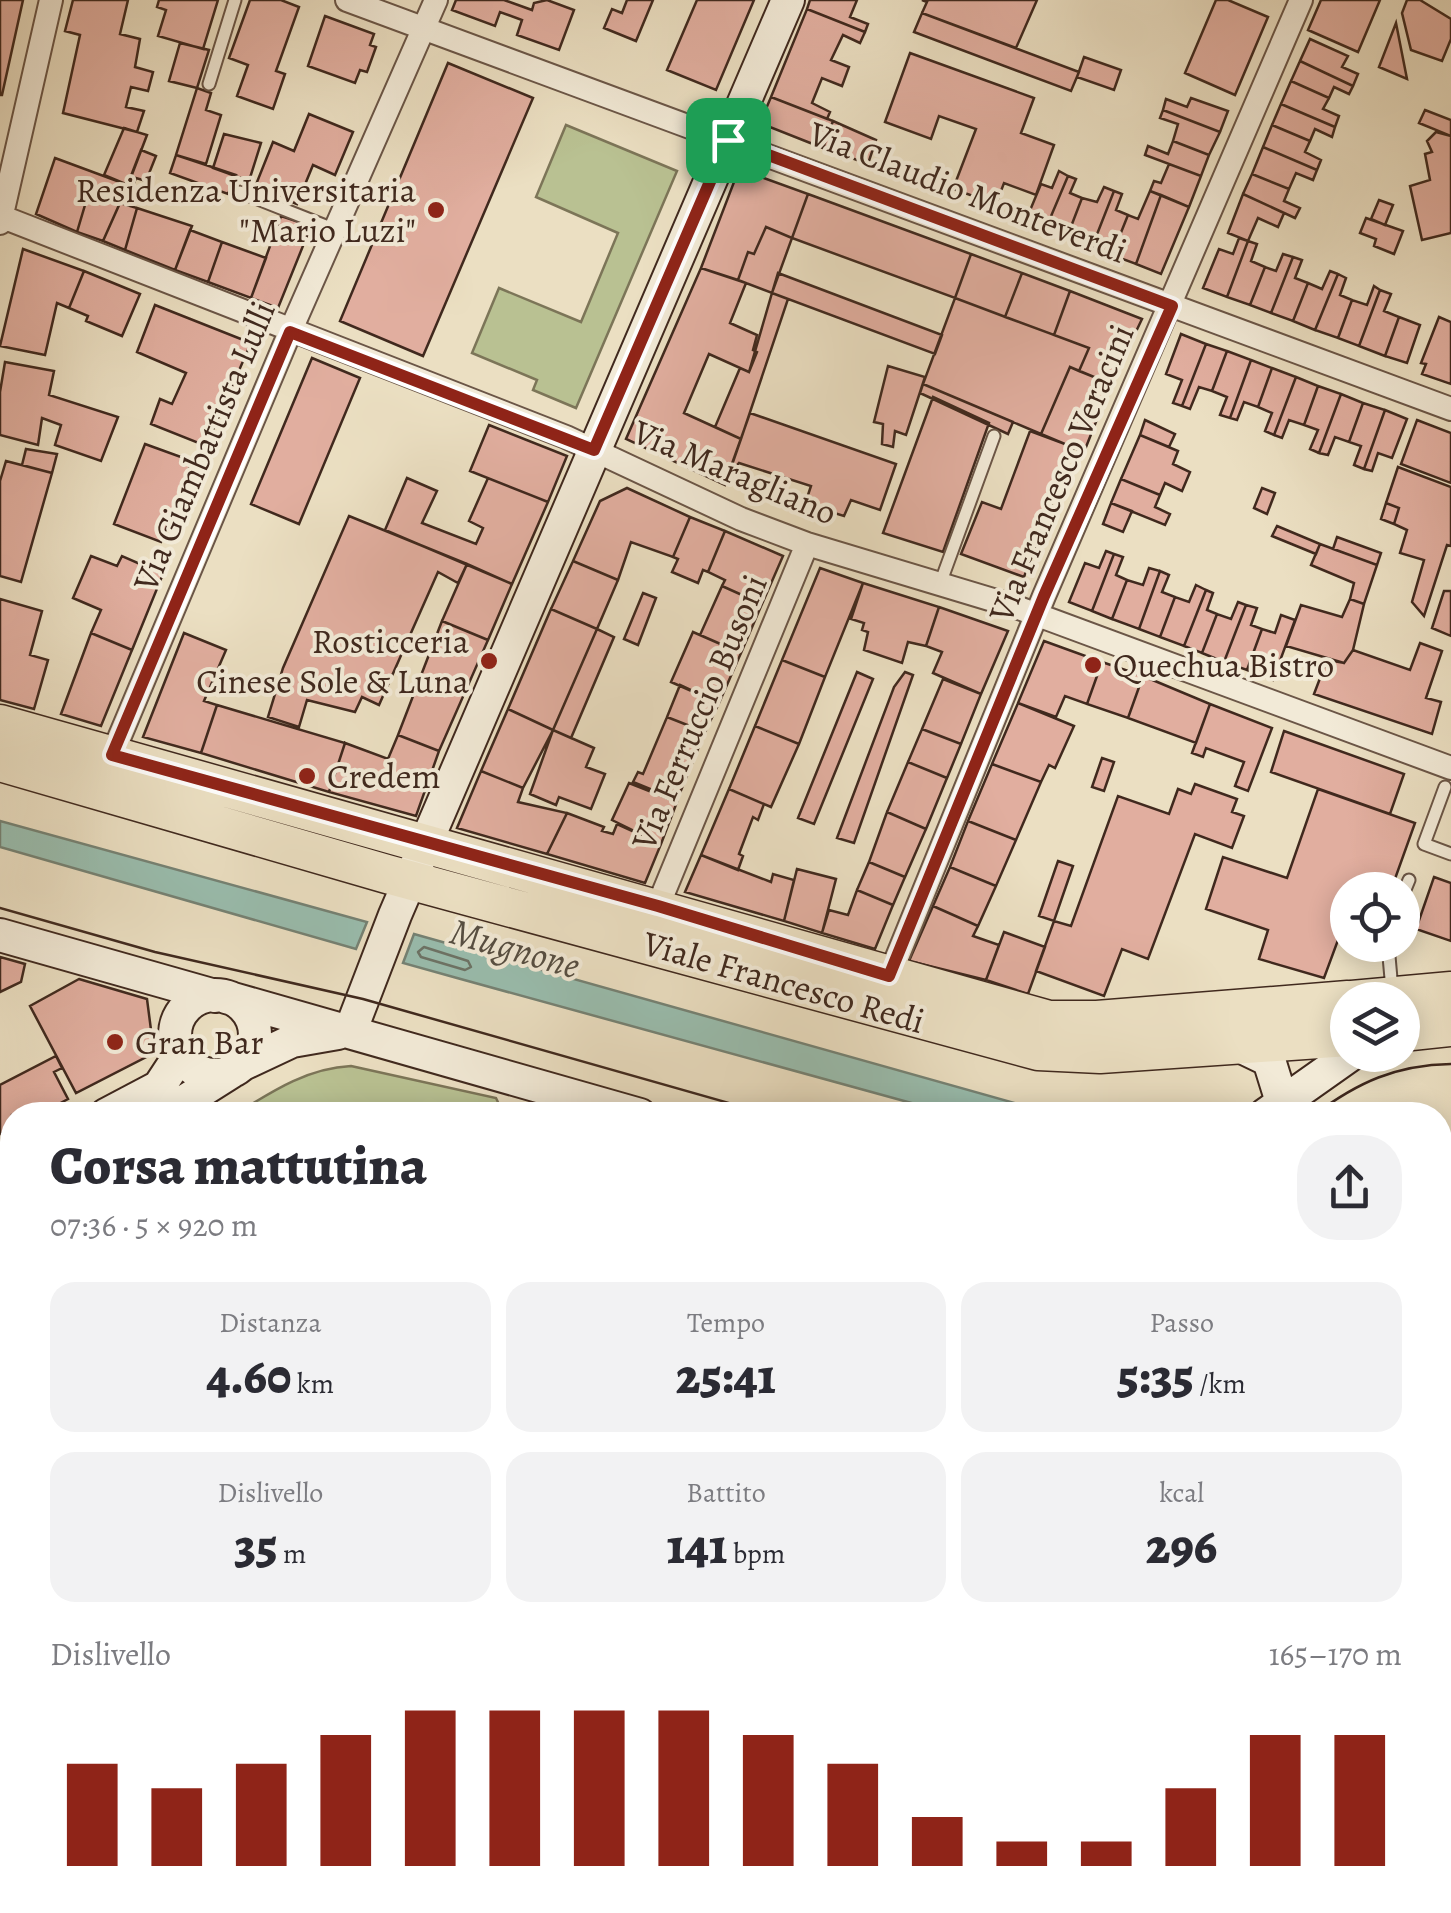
<!DOCTYPE html>
<html lang="it">
<meta charset="utf-8">
<style>
body{margin:0;font-family:Alegreya,serif;background:#f2f2f3;color:#2b2b33;height:100vh;display:flex;flex-direction:column;font-size:38px;white-space:nowrap}
*{box-sizing:border-box;margin:0}
p{font-size:32px;color:#7c7c81}
.icon{flex:none;width:55px;height:55px;fill:none;stroke:currentColor;stroke-width:2;stroke-linecap:round;stroke-linejoin:round}
.map{position:relative;flex:1;overflow:hidden}
.sheet{position:absolute;left:0px;top:1102px;width:1452px;height:812px;display:flex;flex-direction:column;background:#fff;border-radius:40px 40px 0 0;box-shadow:0 5px 25px #0003}
.sheet>*{flex:none}
.controls{position:absolute;left:1330px;top:872px;display:grid;gap:20px}
.controls a{display:grid;place-items:center;width:90px;height:90px;border-radius:50%;background:#fff;box-shadow:0 5px 25px #0003;font-size:50px}
.pin{position:absolute;display:grid;place-items:center;width:85px;height:85px;color:#fff;margin:-42px;border-radius:20px;box-shadow:0 5px 15px #0006}
.round{display:grid;place-items:center;flex:none;width:105px;height:105px;border-radius:40px;background:#f2f2f3}
.summary{display:flex;align-items:center;justify-content:space-between;height:170px;padding:0 50px}
h1{font-size:55px;font-weight:800;line-height:75px}
.stats{display:grid;grid-template-columns:repeat(3,1fr);gap:15px;height:170px;padding:10px 50px}
.stats div{display:grid;align-content:center;border-radius:25px;background:#f2f2f3;text-align:center}
.stats b{font-size:50px;font-weight:800}
.stats small{font-size:28px;font-weight:400}
.stats p{font-size:28px}
.chart{height:280px;padding:20px 50px}
.chart p{display:flex;justify-content:space-between}
.chart svg{width:100%;height:180px;margin-top:10px;stroke:#8f2418;stroke-width:6}
.map>svg:first-child{display:block}
.green{fill:#b9c192;stroke:#7c7558;stroke-width:2.5}
.water{fill:#99bdae;stroke:#758274;stroke-width:2.5}
.lines{fill:none;stroke-linecap:round;stroke-linejoin:round}
.shore{stroke:#6c7366;stroke-width:2.5}
.river{stroke:#99bdae;stroke-width:40}
.building{fill:#e1ae9f;stroke:#40291e;stroke-width:2.5}
.lane-casing{stroke:#6b5647;stroke-width:15}
.street-casing{stroke:#6b5647;stroke-width:26}
.secondary-casing{stroke:#40291e;stroke-width:36}
.primary-casing{stroke:#40291e;stroke-width:41}
.lane{stroke:#f2ead7;stroke-width:11}
.street{stroke:#f2ead7;stroke-width:22}
.secondary{stroke:#f2ead7;stroke-width:32}
.primary{stroke:#ebdfc2;stroke-width:38}
.tram{stroke:#40291e;stroke-width:2.5}
.route-casing{stroke:#fff;stroke-width:20}
.route{stroke:#8f2418;stroke-width:12}
.poi-dot{fill:#8f2418;stroke:#f2ead7;stroke-width:4}
.labels{text-anchor:middle;stroke-width:8;stroke-linejoin:round;paint-order:stroke}
.poi-label{font-size:35px;fill:#40291e;stroke:#f2ead7;text-anchor:start}
.street-label{font-size:35px;fill:#40291e;stroke:#f2ead7}
.water-label{font-size:38px;font-style:italic;fill:#564e42;stroke:#f2ead7}
</style>
<div class="map">
<svg width="1451" height="1913" viewBox="0 0 1451 1913">
<rect width="100%" height="100%" fill="#ebdfc2"/>
<filter id="stains"><feTurbulence type="fractalNoise" baseFrequency=".002" numOctaves="4"/><feColorMatrix values="0 0 0 0 .2 0 0 0 0 .09 0 0 0 0 .02 0 0 0 .5 -.17"/></filter>
<radialGradient id="worn" r=".72"><stop offset=".6" stop-color="#630" stop-opacity="0"/><stop offset="1" stop-color="#630" stop-opacity=".3"/></radialGradient>
<path class="green" d="M566 125 677 171 576 408 533 390 537 380 472 353 499 288 581 322 618 233 536 197Z
M351 1066 496 1098 504 1115H234C271 1092 307 1068 351 1066Z"/>
<path class="water" d="M0 821 367 922 356 949 0 847Z
M414 934 1057 1115H955L457 978 403 963Z"/>
<g class="lines">
<path class="shore" d="M424 947 468 961 471 967 465 970 421 957 418 952Z"/>
<path class="river" d="M1440 1303 1451 1298
M950 1913 953 1902"/>
</g>
<path class="building" d="M0 0H23L2 95H0Z
M73 0H128L120 34 140 39 135 67 153 72 148 91 131 87 126 107 144 111 137 132 63 113 80 35 65 31Z
M159 0H218L203 49 158 36 166 10 157 7Z
M250 0H281L299 7 276 71 285 74 273 109 237 96 248 65 229 58Z
M456 0H504L532 10 534 3 547 0 574 10 559 50 517 35 522 20 500 12 495 26 452 10Z
M627 0H653L636 41 604 28 612 9 622 13Z
M697 0H754L716 90 667 70Z
M810 0H857L850 17 868 24 865 32 807 9Z
M922 0H1037L1016 48 922 13 927 2Z
M1216 0H1228L1268 17 1235 95 1185 73Z
M1321 0H1380L1358 52 1308 30Z
M1407 0H1420L1451 19V39L1442 61 1411 50 1402 13Z
M807 9 865 32 860 43 843 35 831 60 849 67 842 86 822 78 812 103 830 112 827 119 771 97Z
M922 13 1079 72 1071 91 914 32Z
M325 16 374 34 370 45 376 47 367 72 360 70 355 83 308 66Z
M1396 23 1407 79 1379 67Z
M1310 39 1348 56 1342 67 1358 74 1353 86 1300 61Z
M180 43 209 50 197 88 169 81Z
M910 53 1034 98 1021 133 1054 145 1036 195 1004 183 996 204 953 189 976 129 939 116 931 139 885 122Z
M1084 57 1121 70 1114 90 1077 77Z
M1300 61 1353 86 1349 94 1334 87 1329 98 1291 81Z
M448 63 533 98 423 356 340 321Z
M1291 81 1329 98 1323 109 1339 116 1335 127 1281 104Z
M197 88 211 93 206 110 221 115 206 164 176 155Z
M771 97 833 121 823 148 760 123Z
M1191 98 1228 111 1220 132 1163 110 1166 99 1187 107Z
M1281 104 1335 127 1332 137 1315 129 1310 141 1272 125Z
M1163 110 1220 132 1209 155 1173 141 1178 124 1160 118Z
M1425 110 1451 120V136L1419 123Z
M309 114 353 132 335 175 313 165 297 204 255 187 273 142 294 151Z
M833 121 876 140 868 164 823 148Z
M1272 125 1310 141 1305 152 1321 160 1317 170 1263 147Z
M124 128 147 135 128 185 104 175Z
M1436 132 1451 136V233L1422 240 1410 186 1430 180 1425 154 1432 152 1427 141Z
M224 134 261 143 249 181 213 168Z
M1173 141 1209 155 1201 176 1145 155 1148 146 1168 154Z
M1263 147 1317 170 1313 180 1296 173 1289 189 1252 174Z
M141 150 156 156 146 181 136 178 134 183 129 181Z
M176 155 236 175 228 194 170 173Z
M55 158 128 185 119 205 88 195 77 232 36 214Z
M1169 164 1201 176 1189 207 1150 191 1154 181 1161 183Z
M739 169 808 194 792 238 766 227 754 254 748 252 738 280 701 268Z
M1059 171 1068 176 1046 228 1026 220 1041 184 1052 188Z
M1252 174 1289 189 1284 201 1300 208 1295 218 1243 194Z
M1068 176 1076 179 1070 193 1082 198 1067 237 1046 228Z
M1104 187 1114 191 1092 247 1067 237 1082 198 1097 202Z
M1114 191 1122 194 1116 210 1128 215 1112 255 1092 247Z
M1150 191 1161 195 1136 264 1112 255 1128 215 1138 219Z
M808 194 971 254 955 298 792 238Z
M1243 194 1284 213 1278 227 1258 218 1248 241 1228 233Z
M88 195 119 205 103 241 77 232Z
M1161 195 1189 207 1161 274 1136 264Z
M1379 200 1393 205 1385 225 1371 219Z
M120 203 137 208 125 250 103 241Z
M137 208 192 226 175 270 125 250Z
M281 216 311 226 278 308 251 298Z
M1366 218 1403 231 1394 254 1374 246 1376 239 1360 233Z
M766 227 792 238 772 293 738 280 748 252 754 254Z
M190 230 222 242 208 282 175 270Z
M1239 238 1248 241 1227 297 1203 288 1219 249 1233 254Z
M1248 241 1257 244 1251 261 1265 267 1250 305 1227 297Z
M222 242 266 258 251 298 208 282Z
M23 249 84 271 69 308 57 303 45 355 0 346Z
M971 254 1022 273 1005 317 955 298Z
M1283 254 1293 257 1271 313 1250 305 1265 267 1276 271Z
M1293 257 1302 260 1295 278 1308 283 1293 321 1271 313Z
M701 268 746 283 730 323 757 335 753 350 757 352 749 372 709 354 684 413 741 439 725 485 626 439Z
M84 271 140 294 122 336 86 321 88 316 69 308Z
M1330 271 1338 274 1315 330 1293 321 1308 283 1322 289Z
M778 273 942 335 935 354 772 293Z
M1022 273 1070 291 1054 335 1005 317Z
M1338 274 1346 278 1340 295 1352 300 1338 338 1315 330Z
M1374 286 1380 290 1359 346 1338 338 1352 300 1367 305Z
M1380 290 1391 294 1384 311 1399 317 1385 356 1359 346Z
M1070 291 1142 319 1111 384 1079 371 1089 348 1054 335Z
M772 293 788 299 741 439 715 427 740 368 749 372Z
M955 298 1089 348 1079 371 1070 367 1041 434 923 384Z
M155 305 251 343 206 446 151 424 160 399 172 404 186 373 137 352Z
M1399 317 1420 325 1407 363 1385 356Z
M1439 317 1451 322V384L1422 374 1426 364 1421 363Z
M1181 334 1206 344 1182 406 1173 403 1182 380 1166 374Z
M1206 344 1227 351 1212 391 1199 387 1190 409 1182 406Z
M1227 351 1251 360 1230 418 1220 415 1227 397 1212 391Z
M312 358 360 378 299 524 251 504Z
M1251 360 1272 368 1258 407 1244 402 1237 420 1230 418Z
M5 362 54 371 49 395 118 417 101 461 55 445 61 425 42 418 38 445 0 435V392Z
M888 366 925 377 906 435 895 431 893 447 882 444 883 424 874 422Z
M1070 367 1111 384 1084 452 1041 434Z
M1272 368 1296 377 1274 435 1265 431 1272 413 1258 407Z
M1296 377 1318 386 1304 425 1289 420 1282 438 1274 435Z
M923 384 1013 422 1008 434 920 393Z
M1318 386 1341 394 1319 453 1310 449 1318 430 1304 425Z
M1341 394 1363 403 1349 442 1335 437 1328 455 1319 453Z
M933 397 989 423 943 552 883 533Z
M1363 403 1385 410 1364 469 1354 465 1361 446 1349 442Z
M1385 410 1407 419 1392 458 1378 453 1372 471 1364 469Z
M750 413 896 464 880 510 851 500 844 516 805 504 811 486 739 463 728 475Z
M1145 420 1175 434 1169 447 1140 435Z
M1417 420 1451 433V483L1401 464Z
M489 425 567 456 548 502 470 471Z
M1030 431 1073 447 1024 577 961 554 982 502 1001 509Z
M1140 435 1178 451 1173 464 1190 472 1182 491 1165 483 1160 495 1121 479Z
M145 444 192 461 161 542 114 524Z
M26 449 57 454 52 473 22 465Z
M6 461 52 473 21 582 0 576V481Z
M1398 467 1451 487V546L1447 545 1424 616 1412 602 1424 560 1400 553 1407 530 1394 524 1399 508 1386 503Z
M407 478 437 491 422 523 476 544 483 528 469 521 488 478 548 502 512 584 385 530Z
M1121 479 1160 495 1155 507 1170 514 1165 525 1111 503Z
M627 488 690 517 673 557 631 542 618 580 573 561 600 501Z
M1262 488 1275 493 1267 514 1254 508Z
M1111 503 1132 511 1123 532 1103 524Z
M1386 503 1399 508 1394 524 1381 519Z
M349 516 467 564 458 583 438 572 379 705 362 697 355 712 307 700 299 727 268 717 283 668Z
M690 517 725 531 708 572 703 570 698 583 672 572 678 559 673 557Z
M1277 526 1320 544 1316 554 1272 536Z
M725 531 783 556 762 604 722 586 725 580 708 572Z
M1337 537 1381 553 1377 565 1333 549Z
M1320 544 1377 565 1364 604 1350 599 1354 583 1311 565Z
M1106 551 1114 554 1092 611 1069 602 1085 563 1099 568Z
M1114 554 1123 557 1116 575 1127 580 1112 619 1092 611Z
M91 556 117 566 122 556 163 574 132 650 91 633 101 610 73 598Z
M573 561 618 580 597 629 551 609Z
M467 564 512 584 488 640 442 621Z
M820 568 863 583 825 677 782 660Z
M1149 568 1160 571 1139 629 1112 619 1127 580 1143 585Z
M1160 571 1169 575 1162 592 1175 597 1160 637 1139 629Z
M863 583 939 607 926 646 908 642 902 663 864 650 868 632 862 630 864 623 851 619Z
M1196 585 1206 590 1184 646 1160 637 1175 597 1189 602Z
M722 586 762 604 741 653 700 635Z
M1206 590 1213 593 1207 610 1217 614 1202 653 1184 646Z
M1444 591H1451V636L1432 628Z
M643 593 656 598 638 645 624 639Z
M0 599 42 611 30 655 48 660 34 709 0 700Z
M1350 599 1364 604 1353 650 1344 663 1286 646 1301 605 1342 617Z
M1238 602 1246 605 1224 662 1202 653 1217 614 1231 619Z
M1246 605 1257 608 1251 625 1262 629 1247 670 1224 662Z
M939 607 1008 631 981 694 933 673 942 652 926 646Z
M551 609 597 629 553 730 508 709Z
M1281 615 1295 620 1273 680 1247 670 1262 629 1275 633Z
M442 621 488 640 439 751 398 735Z
M597 629 614 637 571 738 553 730Z
M693 632 741 653 719 703 671 682Z
M91 633 132 650 101 726 61 714Z
M184 633 226 650 204 701 217 705 201 753 143 737Z
M1044 641 1102 662 1087 704 1065 696 1056 717 1018 703Z
M1420 643 1442 651 1426 698 1441 702 1432 734 1314 694 1327 660 1344 663 1353 650 1410 670Z
M782 660 825 677 799 744 755 726Z
M1102 662 1143 676 1128 718 1087 704Z
M857 672 873 679 814 824 798 818Z
M905 672 913 675 854 843 837 838 894 687Z
M1143 676 1210 704 1196 743 1128 718Z
M943 679 981 694 961 744 922 729Z
M680 685 719 703 705 732 667 717Z
M1018 703 1074 726 1055 768 1049 765 1041 782 992 764Z
M1210 704 1272 728 1248 791 1235 786 1244 762 1206 748 1203 757 1192 753Z
M217 705 345 743 329 792 201 753Z
M508 709 553 730 523 788 481 771Z
M667 717 705 732 677 800 633 782 638 772 643 774Z
M755 726 799 744 771 807 729 789Z
M922 729 961 744 947 778 908 762Z
M553 730 594 748 586 767 605 774 591 809 559 797 556 805 530 794Z
M1284 731 1404 774 1390 814 1271 772Z
M398 735 439 751 416 816 329 792 345 743 388 759Z
M1102 758 1114 762 1104 791 1092 787Z
M908 762 947 778 926 829 887 812Z
M992 764 1041 782 1016 840 968 821Z
M481 771 523 788 518 802 567 813 547 854 457 828Z
M629 783 677 802 661 844 612 820Z
M1195 784 1237 799 1232 812 1244 816 1232 848 1195 834 1148 959 1122 949 1104 996 1036 971 1054 921 1071 926 1118 796 1169 814 1178 789 1191 794Z
M729 789 764 804 758 820 753 817 739 854 743 856 738 870 701 855Z
M1318 789 1415 823 1391 890H1348V943L1338 940 1324 978 1259 959 1268 930 1206 909 1223 857 1287 878Z
M887 812 926 829 905 877 869 862Z
M567 813 604 827 602 831 613 834 617 824 661 844 645 883 547 854Z
M968 821 1016 840 996 886 950 867Z
M701 855 771 882 773 874 794 880 784 921 685 892Z
M1058 861 1073 866 1054 921 1039 916Z
M869 862 905 877 893 905 857 890Z
M950 867 996 886 978 926 933 906Z
M797 869 836 879 822 933 784 921Z
M1434 877 1451 883V941L1416 929Z
M857 890 893 905 875 949 822 933 829 910 848 915Z
M933 906 978 926 973 936 999 945 986 980 909 961Z
M1004 932 1045 947 1028 994 986 980Z
M0 957 25 964 21 982 0 992Z
M79 979 147 999 154 1053 76 1093 30 1006Z
M56 1056 62 1068 54 1072 68 1099 38 1115H12V1128L0 1134V1085Z
M5 1459 12 1462V1544L0 1540V1474Z
M1451 1483V1540L1440 1547V1489Z
M1440 1577 1451 1594V1714L1442 1744 1451 1747V1817L1440 1813Z
M45 1902H129L125 1913H42Z
M190 1902H238L234 1913H186Z
M776 1902H825L821 1913H772Z
M1089 1902H1135L1127 1913H1086Z"/>
<g class="lines">
<defs>
<path id="lane" d="M209 84 235 0
M240 192 336 230
M940 584 994 436
M1445 787 1424 844 1451 854
M1402 897 1409 880
M1388 945 1392 990"/>
<path id="street" d="M347 0 1451 409
M0 216 566 437 741 519 807 544 1016 607 1451 768
M0 223 51 0
M112 755 290 332 436 0
M658 906 807 544
M889 977 1044 596 1301 0
M0 1389 12 1394
M493 1902 521 1913
M1397 1902 1433 1913
M275 1913 278 1902
M1029 1913 1032 1902
M1159 1913 1162 1902
M1348 1913 1351 1902"/>
<path id="secondary" d="M0 935 215 996
M175 1035a40 40 0 1 1 80 0a40 40 0 1 1-80 0Z
M226 997 640 1115
M350 1032 395 915 788 0
M1240 1046 1269 1060 1282 1102
M243 1064 292 1041 338 1033
M106 1115 159 1087 180 1055
M163 1115 231 1072
M1265 1115 1350 1055
M0 1172 12 1165
M0 1202 12 1196
M0 1334 12 1297
M715 1913 717 1902
M745 1913 751 1902"/>
<path id="primary" d="M0 724 1049 1020H1097L1348 1000
M0 762 387 874 1038 1051 1100 1054 1348 1037
M1352 1000 1451 991
M1402 1032 1451 1027"/>
</defs>
<use href="#lane" class="lane-casing"/>
<use href="#street" class="street-casing"/>
<use href="#secondary" class="secondary-casing"/>
<use href="#primary" class="primary-casing"/>
<use href="#lane" class="lane"/>
<use href="#street" class="street"/>
<use href="#secondary" class="secondary"/>
<use href="#primary" class="primary"/>
<path class="tram" d="M0 908 155 952 363 999 771 1115
M1314 1115C1358 1082 1396 1065 1451 1064"/>
</g>
<g class="lines">
<defs>
<path id="route" d="M728 140 1172 306 1044 596 889 976 658 906 112 755 290 332 594 450Z"/>
</defs>
<use href="#route" class="route-casing"/>
<use href="#route" class="route"/>
</g>
<g class="poi-dot">
<circle cx="436" cy="210" r="10"/>
<circle cx="489" cy="661" r="10"/>
<circle cx="1093" cy="665" r="10"/>
<circle cx="307" cy="776" r="10"/>
<circle cx="115" cy="1042" r="10"/>
</g>
<g class="labels">
<g class="poi-label">
<text x="416" y="202" text-anchor="end">Residenza Universitaria<tspan x="416" dy="40">"Mario Luzi"</tspan></text>
<text x="469" y="653" text-anchor="end">Rosticceria<tspan x="469" dy="40">Cinese Sole &amp; Luna</tspan></text>
<text x="1113" y="677">Quechua Bistro</text>
<text x="327" y="788">Credem</text>
<text x="135" y="1054">Gran Bar</text>
</g>
<g class="street-label">
<text transform="translate(968 192) rotate(21)" y="12">Via Claudio Monteverdi</text>
<text transform="translate(204 446) rotate(-67)" y="12">Via Giambattista Lulli</text>
<text transform="translate(735 472) rotate(23)" y="12">Via Maragliano</text>
<text transform="translate(1061 473) rotate(-67)" y="12">Via Francesco Veracini</text>
<text transform="translate(699 712) rotate(-67)" y="12">Via Ferruccio Busoni</text>
<text transform="translate(784 982) rotate(16)" y="12">Viale Francesco Redi</text>
</g>
<g class="water-label">
<text transform="translate(515 948) rotate(16)" y="13">Mugnone</text>
</g>
</g>
<rect width="100%" height="100%" filter="url(#stains)"/>
<rect width="100%" height="100%" fill="url(#worn)"/>
</svg>
<div class="controls">
<a><svg class="icon" aria-label="locate" viewBox="0 0 24 24"><circle cx="12" cy="12" r="6"/><path d="M12 2v4M12 18v4M2 12h4M18 12h4"/></svg></a>
<a><svg class="icon" aria-label="layers" viewBox="0 0 24 24"><path d="M12 4l9 5-9 5-9-5zM3 14l9 5 9-5"/></svg></a>
</div>
<div class="pin" style="left:728px;top:140px;background:#1e9e55"><svg class="icon" aria-label="arrive" viewBox="0 0 24 24"><path d="M6 21V4h12l-3 4 3 4H6"/></svg></div>
<section class="sheet">
<div class="summary"><div><h1>Corsa mattutina</h1><p>07:36 · 5 × 920 m</p></div><a class="round"><svg class="icon" aria-label="share" viewBox="0 0 24 24"><path d="M12 15V3M7 8l5-5 5 5M5 13v7h14v-7"/></svg></a></div>
<div class="stats">
<div><p>Distanza</p><b>4.60<small> km</small></b></div>
<div><p>Tempo</p><b>25:41</b></div>
<div><p>Passo</p><b>5:35<small> /km</small></b></div>
</div>
<div class="stats">
<div><p>Dislivello</p><b>35<small> m</small></b></div>
<div><p>Battito</p><b>141<small> bpm</small></b></div>
<div><p>kcal</p><b>296</b></div>
</div>
<div class="chart"><p><span>Dislivello</span>165–170 m</p>
<svg viewBox="0 0 160 44" preserveAspectRatio="none"><path d="M5 44V19M15 44V25M25 44V19M35 44V12M45 44V6M55 44V6M65 44V6M75 44V6M85 44V12M95 44V19M105 44V32M115 44V38M125 44V38M135 44V25M145 44V12M155 44V12"/></svg>
</div>
</section>
</div>
